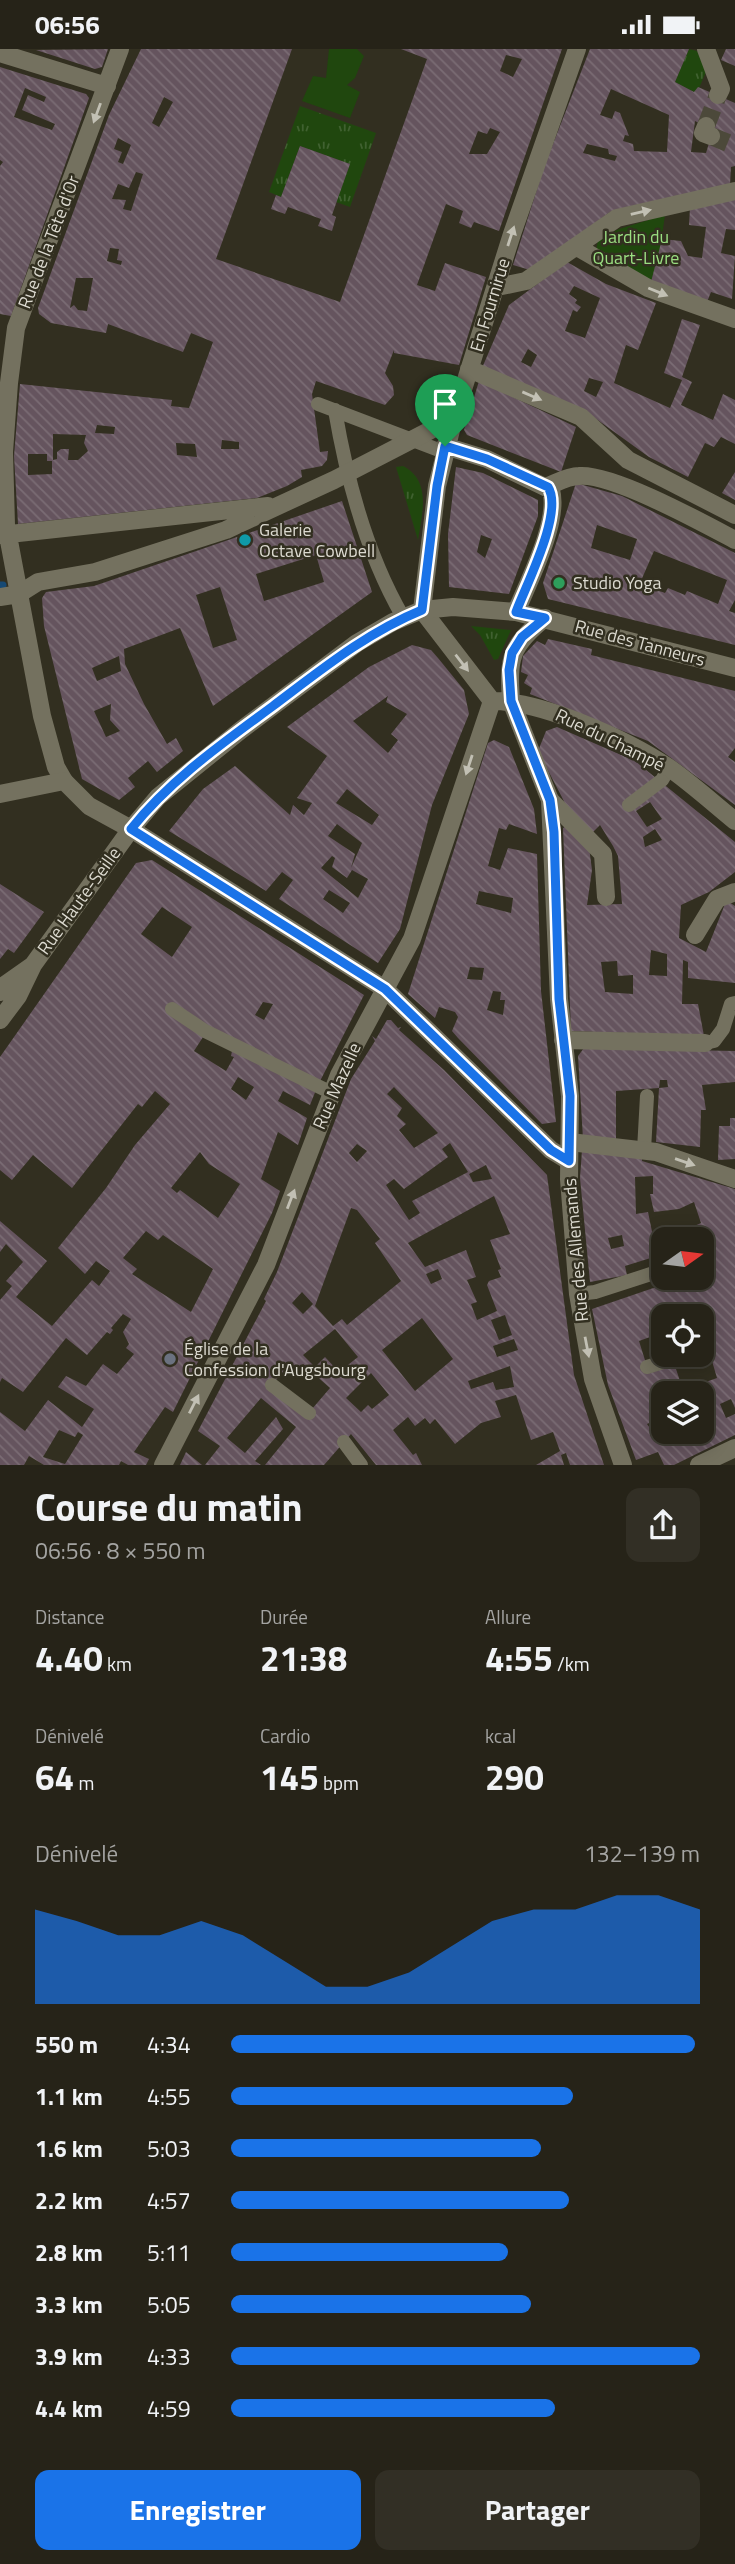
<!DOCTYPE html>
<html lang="fr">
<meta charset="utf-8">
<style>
body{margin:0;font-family:"Titillium Web",sans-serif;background:#322f25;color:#f1f3f6;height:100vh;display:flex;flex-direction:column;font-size:26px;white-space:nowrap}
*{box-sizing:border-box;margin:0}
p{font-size:23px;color:#a4a4a2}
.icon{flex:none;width:38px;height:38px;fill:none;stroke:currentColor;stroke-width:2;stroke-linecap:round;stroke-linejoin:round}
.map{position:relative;height:1416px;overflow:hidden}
.details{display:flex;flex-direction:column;background:#262318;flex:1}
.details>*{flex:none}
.needle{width:46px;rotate:76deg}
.controls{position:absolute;left:651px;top:1178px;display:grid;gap:14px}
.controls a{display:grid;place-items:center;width:63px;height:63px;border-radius:14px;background:#262318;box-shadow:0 4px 18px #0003,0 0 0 2px #424037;font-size:35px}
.pin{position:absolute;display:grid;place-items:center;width:60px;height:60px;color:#fff;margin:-72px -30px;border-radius:50% 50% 50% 0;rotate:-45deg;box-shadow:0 0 7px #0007}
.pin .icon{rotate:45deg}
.round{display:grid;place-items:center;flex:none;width:74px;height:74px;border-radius:14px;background:#322f25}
.headline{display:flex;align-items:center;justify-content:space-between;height:119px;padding:0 35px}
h1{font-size:38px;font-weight:700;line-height:52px}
.stats{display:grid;grid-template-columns:repeat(3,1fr);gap:10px;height:119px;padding:7px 35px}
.stats div{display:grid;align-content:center}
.stats b{font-size:35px;font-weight:700}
.stats small{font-size:19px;font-weight:400}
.stats p{font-size:19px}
.chart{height:196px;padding:14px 35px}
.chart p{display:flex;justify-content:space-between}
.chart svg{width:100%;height:126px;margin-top:7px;fill:#1a73e8;opacity:.7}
.action{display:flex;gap:14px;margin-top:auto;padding:14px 35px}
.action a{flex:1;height:80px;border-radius:14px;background:#1a73e8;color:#fff;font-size:28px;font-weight:700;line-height:80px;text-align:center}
.action a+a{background:#322f25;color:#f1f3f6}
ul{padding:0 35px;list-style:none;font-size:23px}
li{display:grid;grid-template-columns:112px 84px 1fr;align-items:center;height:52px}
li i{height:18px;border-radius:9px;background:#1a73e8}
.status{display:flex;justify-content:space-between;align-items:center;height:49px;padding:0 35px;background:#262318;direction:ltr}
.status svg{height:19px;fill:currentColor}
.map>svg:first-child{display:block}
.grass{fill:url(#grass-tufts)}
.park{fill:#20470e}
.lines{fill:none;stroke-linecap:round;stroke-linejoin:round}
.stream{stroke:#164974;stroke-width:7}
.building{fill:url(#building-back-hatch);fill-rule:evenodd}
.pedestrian-tunnel{stroke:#4c493a;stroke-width:18;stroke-dasharray:18 9;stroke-linecap:butt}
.service{stroke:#74715f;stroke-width:14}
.pedestrian{stroke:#74715f;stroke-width:18}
.minor{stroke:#74715f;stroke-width:18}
.tertiary{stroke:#74715f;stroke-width:18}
.oneway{fill:#c2c0b4}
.route-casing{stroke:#fff;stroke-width:14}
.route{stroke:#1a73e8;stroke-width:9}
.culture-dot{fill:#0f9aa8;stroke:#322f20;stroke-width:2.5}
.leisure-dot{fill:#2e9e5b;stroke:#322f20;stroke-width:2.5}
.worship-dot{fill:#6b7280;stroke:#322f20;stroke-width:2.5}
.labels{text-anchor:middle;stroke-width:5;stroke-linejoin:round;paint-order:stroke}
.park-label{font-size:18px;fill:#9ade81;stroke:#322f20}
.street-label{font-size:18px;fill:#dcdad0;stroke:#322f20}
.poi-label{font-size:18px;fill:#dcdad0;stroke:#322f20;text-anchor:start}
</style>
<div class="status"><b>06:56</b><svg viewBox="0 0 49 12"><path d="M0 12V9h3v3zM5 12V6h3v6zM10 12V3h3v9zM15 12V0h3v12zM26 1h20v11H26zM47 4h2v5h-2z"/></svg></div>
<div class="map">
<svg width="735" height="1416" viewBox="0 0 735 1416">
<defs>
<pattern id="grass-tufts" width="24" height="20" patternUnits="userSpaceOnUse" patternTransform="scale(1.75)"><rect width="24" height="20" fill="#20470e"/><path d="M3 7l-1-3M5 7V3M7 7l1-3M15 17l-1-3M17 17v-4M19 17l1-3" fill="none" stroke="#406130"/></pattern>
<pattern id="building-back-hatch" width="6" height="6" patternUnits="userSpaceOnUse" patternTransform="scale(1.75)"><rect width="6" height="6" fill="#65545e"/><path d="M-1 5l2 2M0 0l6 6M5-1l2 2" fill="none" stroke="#7a6c74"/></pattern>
</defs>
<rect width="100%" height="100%" fill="#322f20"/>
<path class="grass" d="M689 0 697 2 706 23 699 39 694 43 675 33Z
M300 57 376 84 350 158 336 153 350 115 300 97 281 148 269 143Z
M403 417C432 432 422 465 418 491L396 418Z
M471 577 511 581 498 610 494 611 480 586Z"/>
<path class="park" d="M329 0H357L364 7 355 29 347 36 360 43 350 69 302 52 313 27 326 29Z
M665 166 660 202 651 233 596 202 598 191 619 180Z"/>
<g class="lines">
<path class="stream" d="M0 536H3"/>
</g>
<path class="building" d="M108 0 102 18 95 20 36 1Z
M141 0H292L216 210 340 253 427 10 401 0H562L499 182 474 173 471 179 459 174 463 162 446 155 417 236 435 242 445 214 486 228 459 316 394 304V301L385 324 393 337 394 346 385 356 316 332 312 345 320 403 328 402 327 411 322 417 301 421 302 428 287 437 257 449 18 475 14 407 20 335 172 351 171 357 189 359 213 293 191 284 183 303 108 275 106 284 51 274 39 265 38 259 109 66ZM506 6 522 10 513 28 500 22ZM164 48 173 53 159 78 152 74ZM490 79 500 83 487 105H469L478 82 487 85ZM118 89 131 96 123 115 118 113 122 103 114 100ZM136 123 143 125 131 162 123 160 126 151 112 150 118 135 129 139ZM110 199 119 200 117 211 122 212 121 216 107 212ZM76 229H93L87 262 78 261 74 256 70 259ZM97 376 115 378 114 385 95 384ZM53 385 86 386 84 394 88 402 78 411H68L69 400H61L57 403V410L53 411ZM222 391 239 393V400H221ZM176 394 195 395 197 408 177 406ZM28 405H47V412H52V425L28 426Z
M590 0H689L675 33 694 43 698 38 735 54V117L731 118 730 136 610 163 530 221 513 216 544 118ZM611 40 669 66 667 103 634 102 633 95 623 92 625 86 629 87 620 64 615 62 612 70 600 66ZM695 72 713 81 706 104 691 103ZM587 95 608 100 609 105 617 107 615 112 583 104Z
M726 0H735V17L721 11Z
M0 18 86 45 89 49 11 267 0 265V117L3 113 0 111ZM25 39 46 48 44 53 28 46 22 61 55 75 52 81 14 68Z
M300 97 350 115 332 166 336 168 332 182 318 177 321 170 288 158 285 165 271 160 276 146 281 148Z
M735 150V181L726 180 721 204 735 207 732 250 711 243 707 253 651 233 662 190 681 192 688 207 702 209 706 178 689 176 690 159Z
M567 213 606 235 656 254 638 301 626 296 614 334 670 359 682 331 664 324 682 270 700 276 682 328 692 333 681 356 713 371 723 345 735 351V395L721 388 714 398 705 394 688 428 649 408 588 364 482 319 509 256ZM574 237 600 249 585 289 565 282 573 261 577 263 581 258 575 254 577 251 569 245ZM528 300 537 306 531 318 521 313ZM589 329 603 333 596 348 584 342Z
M479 332 576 378 561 423 467 386 464 381Z
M456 418 483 424 538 451V467L509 545 449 538 448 485ZM481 486 492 490 485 509 477 503Z
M735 423V451L722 444Z
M576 434 622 447 735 504V551L729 562 735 564V596L548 550 543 534ZM597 476 637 490 630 511 591 499ZM654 502 727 531 718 555 687 542 685 546 668 539 665 544 640 534Z
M342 452 372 543 213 657 180 579 124 600 125 615 144 655 167 695 176 689 183 702 157 723 148 712 128 729 135 738 119 751 82 730 44 577 42 549 46 543 94 537ZM316 506 324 533 264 552 256 525ZM220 538 237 591 213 599 196 546ZM119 607 121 622 97 632 92 619ZM111 655 110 671 120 682 106 688 94 662Z
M548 590 592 600 591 606 735 642V699L728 708 735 713V756L648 692 530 645 532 639 524 634 528 626 521 623 523 607 537 592 545 596Z
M412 596 431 601 438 609 464 641 469 665 432 756 400 880 378 914 279 850 293 831 282 823 266 842 169 782 203 740 235 717 290 766 293 756 304 766 312 754 297 749 327 707 287 678 369 618ZM388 647 386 653 407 665 391 685 398 691 388 704 353 672ZM347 740 379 766 372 776 336 754ZM337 775 362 794 351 819 355 805 328 787ZM332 807 335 809 332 818 347 829 352 821 368 830 358 849 321 819ZM329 841 350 854 343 864 323 850Z
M557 678 635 712 735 793V823L709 843 681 856 679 889 706 903 725 855 729 853 735 857V934L688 929V913L683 911 682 955H698L704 987 571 982 563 779 569 776 589 798 592 821 587 856 622 855 618 807 613 797 600 776 593 783 568 760 538 702 546 682ZM650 753 662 770 647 778 636 762ZM655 780 662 791 645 798 643 788ZM651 901 667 905V927L649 926ZM617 912 618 927 633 926V945L605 943 601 913Z
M494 691 509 698 534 760 537 785 509 775 506 781 499 779 488 817 500 821 508 799 537 805 541 942 556 1073 542 1075 458 989 452 982 458 968 455 963 439 958 435 969 408 945 488 694ZM479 842 513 849 511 864 476 855ZM470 918 484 919 482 931 467 930ZM493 942 501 943 500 951H505L503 966 487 961Z
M152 811 364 946 317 1038 203 988 194 1002 226 1022 234 1008 231 1007 232 1002 316 1041 310 1056 283 1042 278 1052 307 1069 298 1096 278 1083 261 1130 280 1142 272 1164 173 1363 165 1358 134 1403 149 1410 146 1416H128L121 1412 119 1416H44L29 1407 24 1416H0V1363L25 1382 48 1351 82 1378 94 1360 58 1338 66 1327 86 1337 103 1315 117 1325 134 1305 126 1299 129 1295 123 1283 131 1270 123 1265 111 1279 113 1281 110 1285 107 1283 87 1306 66 1289 23 1343 2 1329 0 1333V1251L12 1237 6 1232 23 1213 6 1195 0 1203V1172L47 1212 16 1248 52 1277 92 1231 99 1237 110 1222 96 1212 85 1225 58 1199 106 1139 135 1096 170 1055 155 1042 142 1058 138 1055 72 1139 33 1106 12 1131 0 1121V1008L136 814ZM162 858 192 878 172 908 141 885ZM263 953 273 955 264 971 255 966ZM238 1028 254 1038 246 1051 231 1040ZM200 1103 209 1115 240 1135 218 1169 180 1141 177 1144 171 1139ZM146 1182 158 1191 163 1186 213 1220 191 1263 132 1225 137 1220 123 1209ZM59 1381 75 1388 78 1383 83 1386 65 1415 43 1408Z
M0 835 44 863 14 904 8 900 0 910Z
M387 971H391L398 979 401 978 399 981 444 1021 547 1126 574 1326 604 1416H570L566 1404 561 1406 564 1416H536L560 1402 553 1383 531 1391 516 1346 495 1352 501 1368 481 1374 455 1395 435 1370 430 1375 425 1369 415 1377 408 1368 393 1381 413 1406 416 1404 422 1416H376L351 1385 324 1416H265L296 1378 261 1349 227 1389 245 1404 276 1368 283 1380 255 1412 261 1416H205L220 1397 198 1382 266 1252 264 1250 277 1223 351 1030 375 992 372 987 376 990ZM394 1038 438 1084 414 1099 399 1081 406 1075 397 1067 402 1059 387 1045ZM450 1094 468 1123 412 1152 420 1164 409 1171 386 1136 394 1130 404 1140 448 1108 442 1100ZM357 1095 367 1102 357 1113 349 1104ZM486 1116 492 1130 473 1133 469 1125ZM494 1147 510 1185 490 1191 501 1220 498 1221 501 1228 489 1232 487 1236 497 1262 477 1271 471 1255 477 1253 467 1231 476 1228 466 1201 425 1218 408 1194ZM351 1159 357 1161 380 1190 375 1194 401 1232 347 1276 342 1270 333 1277 315 1257ZM438 1220 442 1230 431 1235 426 1225ZM302 1243 313 1255 303 1265 292 1254ZM505 1266 512 1286 499 1291 491 1271ZM422 1269 453 1310 415 1342 382 1301ZM335 1280 358 1308 339 1323 325 1308 315 1318 303 1306ZM514 1290 518 1301 497 1308 493 1297ZM303 1315 330 1339 306 1367 268 1340 289 1316 297 1322ZM510 1317 514 1338 496 1341 493 1333 471 1340 468 1332ZM371 1324 389 1346 372 1360 368 1356 361 1363 346 1349Z
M584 999 735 1002V1033L702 1036 706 1061H701L700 1098 656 1093 659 1039 668 1038 667 1031H660L659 1039 616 1042V1092L583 1090 578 1007Z
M730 1069H735V1110L718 1111 719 1077H730Z
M582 1101 642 1107V1112L735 1140V1359L731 1350 720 1355 726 1369 735 1365V1386L674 1416H664L658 1403 636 1411 608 1336 592 1260 668 1234 666 1228H702V1190H666L701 1174 694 1153 679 1160 654 1163 650 1145H653V1127L635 1128 636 1165 648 1163 657 1207 625 1217 627 1226 590 1233 580 1129ZM622 1186 624 1197 611 1200 608 1189ZM697 1262 702 1267V1278L717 1329 683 1341 676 1320 671 1317 649 1324 639 1292 650 1288 656 1307 663 1305 660 1276 663 1274V1267H683ZM663 1344H702V1364L706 1362V1366L702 1368V1382H663V1369L652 1382 647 1375 663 1368Z
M186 1403 202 1416H180Z"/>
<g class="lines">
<path class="pedestrian-tunnel" d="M706 77 718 46
M711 87 735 97"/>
<path class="service" d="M318 355 444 403
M335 361C347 432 367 506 403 568
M629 756 662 731 669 719
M172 960 205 982 332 1044
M705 994 714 992 723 980 731 955 735 954
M644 1101 647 1047
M578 1245 595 1243 660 1222
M647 1318 685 1306
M272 1336 309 1364
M344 1393 361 1416"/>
<path class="pedestrian" d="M706 0 721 40 718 46
M0 4 107 37
M706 77 703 84 711 87
M577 198 648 239 735 270
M497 238 526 232 617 169 735 142
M469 320 581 368 628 411 735 466
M548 437C558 433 568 427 579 427 612 424 703 474 735 491
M0 486 268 457
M0 548 19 545 38 533 95 523 226 481 334 431 454 369 512 185 577 0
M511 652 550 751 559 950 570 1047 569 1130 578 1245 593 1330 623 1416
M64 732 56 718 42 667 6 476 4 403 9 334 16 279 120 0"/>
<path class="minor" d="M454 369 437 437 422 561 492 652C542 652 626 690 668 718 691 734 713 754 735 772
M445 397 487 410 551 441C560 472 528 533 516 563
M511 652C508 609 510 597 545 569
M0 745 64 732 89 757 131 780 385 940 551 1101 569 1112
M550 751 603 805 606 848
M695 886 717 850 735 843
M563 991 705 994
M570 1093 656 1103 735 1130
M163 1416 266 1216 339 1026 412 890 492 652
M699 1416 735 1399"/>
<path class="tertiary" d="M0 943 6 935 33 916
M0 971 18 947 33 916 131 780 158 748 241 681 357 594 393 573 422 561 453 558 516 563 735 619"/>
</g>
<defs><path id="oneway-solid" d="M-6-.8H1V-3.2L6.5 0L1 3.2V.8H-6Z" transform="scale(1.75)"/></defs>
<g class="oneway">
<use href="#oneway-solid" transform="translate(97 64) rotate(110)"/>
<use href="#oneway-solid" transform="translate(641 163) rotate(-13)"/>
<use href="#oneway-solid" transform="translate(511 187) rotate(-72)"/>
<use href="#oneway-solid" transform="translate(658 243) rotate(22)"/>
<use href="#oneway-solid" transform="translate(532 347) rotate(23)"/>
<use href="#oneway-solid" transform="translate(462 614) rotate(52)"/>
<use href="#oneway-solid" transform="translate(469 716) rotate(108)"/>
<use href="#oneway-solid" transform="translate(685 1113) rotate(19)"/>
<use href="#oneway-solid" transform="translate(291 1150) rotate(-69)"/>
<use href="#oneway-solid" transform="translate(587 1298) rotate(79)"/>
<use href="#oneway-solid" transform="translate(194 1355) rotate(-63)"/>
</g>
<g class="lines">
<defs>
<path id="route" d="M445 397 487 410 548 438C564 463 526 536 516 563L545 569 522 588 512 604 509 621 511 652 550 751 554 783 559 950 570 1047 569 1112 551 1101 385 940 131 780C171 730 223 694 273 657 321 621 366 584 422 561L437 437Z"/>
</defs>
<use href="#route" class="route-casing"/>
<use href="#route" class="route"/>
</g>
<circle class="culture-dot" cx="245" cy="491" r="7"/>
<circle class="leisure-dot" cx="559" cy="534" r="7"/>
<circle class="worship-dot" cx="170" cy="1310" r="7"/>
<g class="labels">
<g class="park-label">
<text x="636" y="194">Jardin du<tspan x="636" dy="21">Quart-Livre</tspan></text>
</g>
<g class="street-label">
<text transform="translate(49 193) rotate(-69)" y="6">Rue de la Tête d'Or</text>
<text transform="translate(490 256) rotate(-73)" y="6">En Fournirue</text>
<text transform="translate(640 594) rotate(15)" y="6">Rue des Tanneurs</text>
<text transform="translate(610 691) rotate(26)" y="6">Rue du Champé</text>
<text transform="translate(79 852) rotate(-54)" y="6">Rue Haute-Seille</text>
<text transform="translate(337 1037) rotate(-66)" y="6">Rue Mazelle</text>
<text transform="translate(576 1201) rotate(-95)" y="6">Rue des Allemands</text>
</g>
<g class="poi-label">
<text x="259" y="487">Galerie<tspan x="259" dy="21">Octave Cowbell</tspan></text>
<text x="573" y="540">Studio Yoga</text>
<text x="184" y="1306">Église de la<tspan x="184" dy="21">Confession d'Augsbourg</tspan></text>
</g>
</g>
</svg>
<div class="controls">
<a><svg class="needle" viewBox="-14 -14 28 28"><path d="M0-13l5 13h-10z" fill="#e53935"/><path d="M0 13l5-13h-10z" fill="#a4a4a2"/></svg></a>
<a><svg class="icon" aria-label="locate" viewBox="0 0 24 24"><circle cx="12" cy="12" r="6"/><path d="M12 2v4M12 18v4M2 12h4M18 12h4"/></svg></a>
<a><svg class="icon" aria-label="layers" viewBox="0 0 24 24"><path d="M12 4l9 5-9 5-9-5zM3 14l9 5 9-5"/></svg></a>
</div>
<div class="pin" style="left:445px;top:397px;background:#1e9e55"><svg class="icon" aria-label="arrive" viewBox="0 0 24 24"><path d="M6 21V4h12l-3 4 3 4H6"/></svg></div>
</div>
<section class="details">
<div class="headline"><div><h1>Course du matin</h1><p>06:56 · 8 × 550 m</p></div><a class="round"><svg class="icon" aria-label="share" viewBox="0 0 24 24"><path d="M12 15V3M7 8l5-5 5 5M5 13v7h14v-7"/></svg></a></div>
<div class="stats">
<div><p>Distance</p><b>4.40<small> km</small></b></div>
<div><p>Durée</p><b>21:38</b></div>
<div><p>Allure</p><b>4:55<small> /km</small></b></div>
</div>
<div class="stats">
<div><p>Dénivelé</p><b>64<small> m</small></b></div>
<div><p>Cardio</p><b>145<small> bpm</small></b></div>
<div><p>kcal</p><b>290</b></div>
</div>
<div class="chart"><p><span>Dénivelé</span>132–139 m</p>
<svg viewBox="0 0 160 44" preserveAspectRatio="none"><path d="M0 44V11L10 15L20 20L30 20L40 15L50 20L60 29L70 38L80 38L90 33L100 24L110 15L120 11L130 11L140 6L150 6L160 11V44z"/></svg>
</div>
<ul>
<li><b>550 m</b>4:34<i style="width:99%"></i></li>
<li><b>1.1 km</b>4:55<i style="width:73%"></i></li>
<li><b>1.6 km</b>5:03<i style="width:66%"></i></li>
<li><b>2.2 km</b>4:57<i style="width:72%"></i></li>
<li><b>2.8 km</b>5:11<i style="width:59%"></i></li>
<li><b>3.3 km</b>5:05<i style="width:64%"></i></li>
<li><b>3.9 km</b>4:33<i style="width:100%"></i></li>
<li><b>4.4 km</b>4:59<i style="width:69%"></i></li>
</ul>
<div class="action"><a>Enregistrer</a><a>Partager</a></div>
</section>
